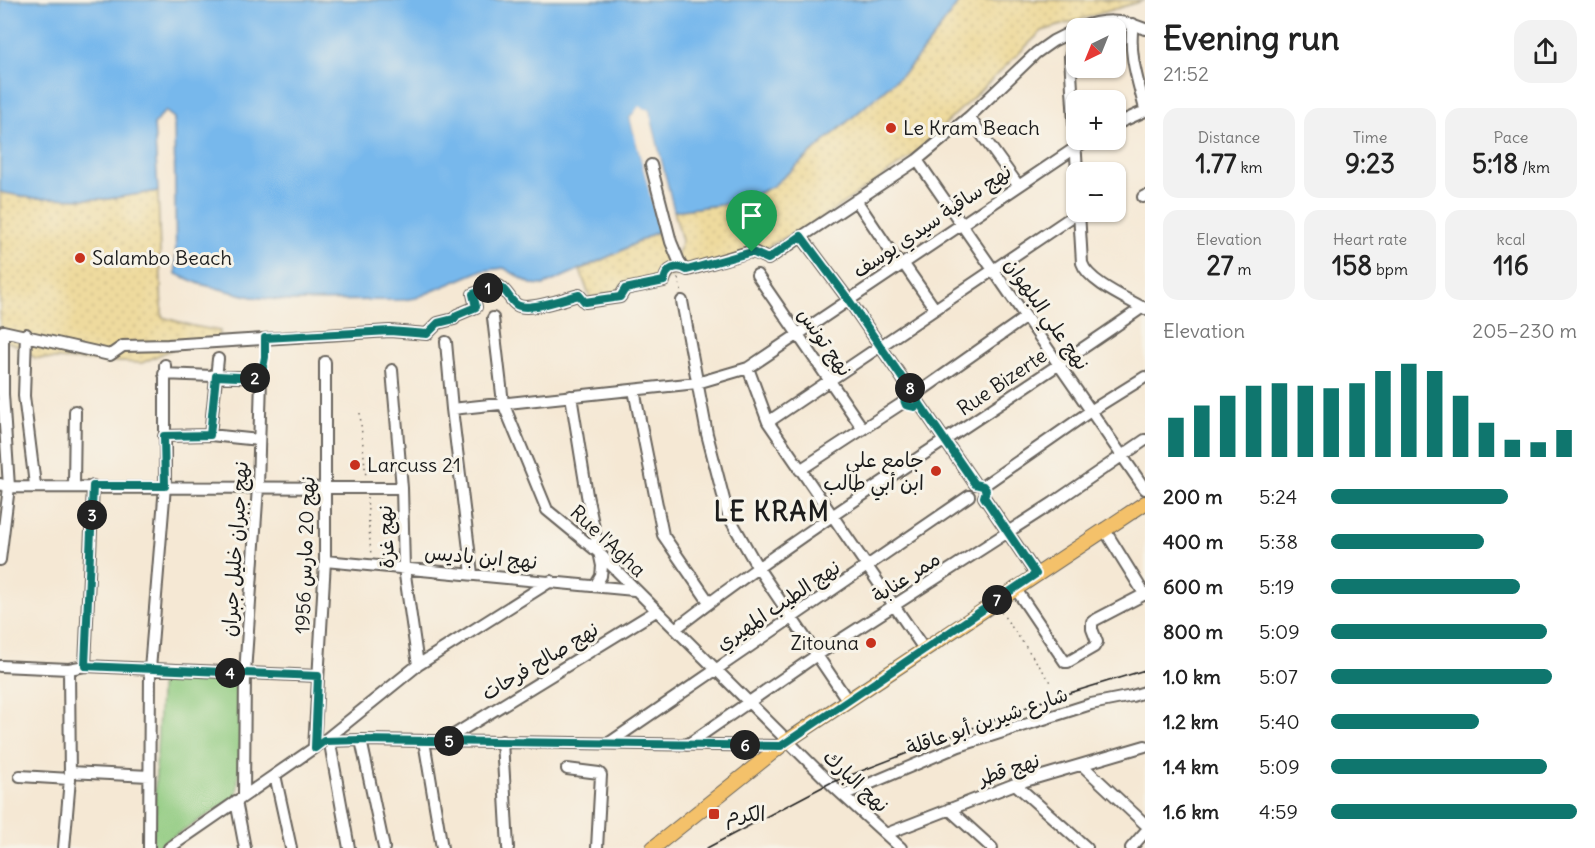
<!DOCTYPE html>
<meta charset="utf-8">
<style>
body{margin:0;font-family:Delius,"Playpen Sans Arabic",sans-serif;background:#f2f2f2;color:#222;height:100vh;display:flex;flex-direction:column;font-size:22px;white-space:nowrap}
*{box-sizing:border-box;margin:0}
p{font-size:20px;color:#767676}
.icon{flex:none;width:33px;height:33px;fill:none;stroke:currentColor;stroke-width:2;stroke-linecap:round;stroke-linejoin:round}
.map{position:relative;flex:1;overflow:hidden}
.drawer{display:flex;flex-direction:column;background:#fff;width:450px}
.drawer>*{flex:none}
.needle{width:39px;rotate:223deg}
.tools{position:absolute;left:1066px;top:18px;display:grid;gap:12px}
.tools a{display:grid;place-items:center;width:60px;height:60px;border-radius:12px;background:#fff;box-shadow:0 2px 4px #0004;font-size:30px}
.pin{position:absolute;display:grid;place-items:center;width:51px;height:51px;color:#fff;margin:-62px -26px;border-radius:50% 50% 50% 0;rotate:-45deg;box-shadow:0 0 6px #0007}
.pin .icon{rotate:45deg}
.km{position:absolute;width:30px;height:30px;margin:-15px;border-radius:50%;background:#222;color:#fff;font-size:16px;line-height:30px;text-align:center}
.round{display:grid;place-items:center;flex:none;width:63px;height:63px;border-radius:18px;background:#f2f2f2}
.summary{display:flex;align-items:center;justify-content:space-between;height:102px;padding:0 18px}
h1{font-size:33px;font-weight:800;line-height:45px}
.figures{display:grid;grid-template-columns:repeat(3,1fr);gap:9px;height:102px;padding:6px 18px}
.figures div{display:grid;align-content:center;border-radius:15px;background:#f2f2f2;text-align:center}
.figures b{font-size:26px;font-weight:800}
.figures small{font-size:16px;font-weight:400}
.figures p{font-size:16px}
.chart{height:168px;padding:12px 18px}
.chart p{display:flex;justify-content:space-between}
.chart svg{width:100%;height:108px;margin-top:6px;stroke:#0f766e;stroke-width:6}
ul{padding:0 18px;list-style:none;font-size:20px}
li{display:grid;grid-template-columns:96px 72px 1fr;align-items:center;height:45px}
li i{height:15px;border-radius:8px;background:#0f766e}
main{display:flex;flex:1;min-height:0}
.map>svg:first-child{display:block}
.sand{fill:url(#sand-dots);stroke:#857b5d;stroke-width:1.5}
.park{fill:#8fca7f;stroke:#56734e;stroke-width:1.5}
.water{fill:#77b8ec;stroke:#4a6a84;stroke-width:1.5}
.pier{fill:#f5e8d4}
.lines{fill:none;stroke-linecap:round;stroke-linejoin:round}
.minor-casing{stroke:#68635c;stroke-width:14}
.major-casing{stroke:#68635c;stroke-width:16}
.path{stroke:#68635c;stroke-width:1.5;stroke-dasharray:1.5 4.5;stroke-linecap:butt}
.minor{stroke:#fff;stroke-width:10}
.major{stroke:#f4c16a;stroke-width:14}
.tram{stroke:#1c1c1c;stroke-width:1.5}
.route-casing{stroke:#fff;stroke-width:12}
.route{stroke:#0f766e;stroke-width:8}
.poi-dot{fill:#c8321e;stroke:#f7f3e8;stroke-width:2}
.labels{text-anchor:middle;stroke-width:6;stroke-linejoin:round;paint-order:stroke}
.poi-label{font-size:20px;fill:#1c1c1c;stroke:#f7f3e8;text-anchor:start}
.street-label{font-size:20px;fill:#1c1c1c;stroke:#f7f3e8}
.district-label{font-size:26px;font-weight:bold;letter-spacing:1.5px;fill:#1c1c1c;stroke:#f7f3e8}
</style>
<main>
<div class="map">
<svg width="1145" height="848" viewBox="0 0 1145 848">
<defs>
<pattern id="sand-dots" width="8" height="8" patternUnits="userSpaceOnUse" patternTransform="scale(1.5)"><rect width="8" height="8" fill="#eeda9e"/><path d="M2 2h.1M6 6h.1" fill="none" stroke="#ccba88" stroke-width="1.8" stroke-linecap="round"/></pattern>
</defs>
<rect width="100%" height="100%" fill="#f7f3e8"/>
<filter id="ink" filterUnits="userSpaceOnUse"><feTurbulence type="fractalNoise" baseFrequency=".0167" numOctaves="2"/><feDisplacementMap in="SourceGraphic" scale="12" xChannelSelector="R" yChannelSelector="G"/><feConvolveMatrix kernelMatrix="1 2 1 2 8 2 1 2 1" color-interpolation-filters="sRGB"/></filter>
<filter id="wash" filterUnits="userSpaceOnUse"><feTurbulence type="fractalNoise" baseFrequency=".008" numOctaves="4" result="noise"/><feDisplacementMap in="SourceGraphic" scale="24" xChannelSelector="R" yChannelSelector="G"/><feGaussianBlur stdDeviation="1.35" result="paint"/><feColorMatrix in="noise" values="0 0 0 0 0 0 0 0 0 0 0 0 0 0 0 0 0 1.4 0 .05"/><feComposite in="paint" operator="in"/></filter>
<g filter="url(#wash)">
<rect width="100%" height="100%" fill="#f5e8d4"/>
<path class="sand" d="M960 0H1145L1042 31 911 157 823 217 749 257 590 298 580 270 617 253 660 230 667 262 676 259 682 241 674 211 740 202 773 186 906 71 934 37Z
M158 191 162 317 193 326 220 331 217 344 179 346 142 363 35 358 21 347 0 339V192L31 198 108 199Z"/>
<path class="park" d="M161 674 245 678 237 797 155 848H152Z"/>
<path class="water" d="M0 0H960L934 37 906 71 773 186 740 202 674 211 649 110 639 107 630 118 660 230 617 253 544 285 531 284 504 268 480 271 416 298 403 300 289 301 252 297 200 284 176 274 174 118 165 111 154 124 158 191 108 199 31 198 0 192Z"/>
<path class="pier" d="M639 106 649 110 674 214 671 212 646 112 640 110 634 119 662 229 660 233 630 118Z"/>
</g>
<g filter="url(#ink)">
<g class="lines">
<defs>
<path id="minor" d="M1133 24C1128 53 1138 81 1145 109
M1079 28C1102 19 1122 19 1145 29
M1070 56 1077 172
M969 117 1018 185
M1116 124 1145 111
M917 160 1145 489
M651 165 671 242 681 266
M1143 197 1145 196
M856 200 899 264
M1079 212 1082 263C1088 282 1128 299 1145 309
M801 236 848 299 911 391
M903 263 935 309
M757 275 863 429
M682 301 707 434 728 515 758 568 848 701
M493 318 503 403 547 510 598 552 833 786 901 848
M26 334 24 396 35 485
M446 342 452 409 472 574
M748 368 768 422 924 649
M392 370 402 488 404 568 418 665
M164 374 261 378 258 487 245 673 244 795
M634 390 663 535 709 602
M918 393 1026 317
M571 396 587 495 602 566 601 576 595 586
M919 403 975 484
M452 409 697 383 748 368 1087 140
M768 422 1079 212
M210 435 218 359
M164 436 210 435 259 440
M800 470 904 402
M0 484 9 487 402 488
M74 486 75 411
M983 486 1092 410 1145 377
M984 497 1036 574
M1104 529 1145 595
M0 560 9 487 3 394V331L110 355 123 346 168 345 390 331 427 334 438 323 454 319 457 315 476 307 473 294 497 285C507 289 509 300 517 305 529 312 566 298 579 295L585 302 620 297 625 289 664 281C667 268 677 264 688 270L749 252 756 253 768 259 917 160 969 117 1036 53 1053 41 1077 29
M325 561 634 590
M1015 588 1065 662H1068L1094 647 1097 642 1092 629V622L1097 619 1145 594
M675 629C825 514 988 415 1143 307
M0 666 69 669 85 666 318 676
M85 666 93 486
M361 740 384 848
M324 741 361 740 781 746
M424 741 442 848
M444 741 656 611
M502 741 508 848
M609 743 969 496
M687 745 817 655 1053 503 1145 440
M314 748 325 561V362
M331 749 349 848
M1082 765 1145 824
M567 769 599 773 601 775 597 848
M70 772 149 776
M275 775 291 848
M20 776 70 779
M1015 784 1087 848
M843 795 959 746 1091 704 1132 696 1145 692
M236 801 245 848
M949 809 992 848
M886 834 1015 784 1145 746
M64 848 70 779 69 669
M149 848 150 669 165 486V365
M169 848 324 741 418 665 551 581
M1131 848 1145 832"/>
<path id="major" d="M653 848 787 741 1145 503"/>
</defs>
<use href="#minor" class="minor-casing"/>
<use href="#major" class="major-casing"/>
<path class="path" d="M678 278 681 291
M263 368 265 349
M360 413 366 478
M367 497 371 556
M1001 612 1053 685"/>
<use href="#minor" class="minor"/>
<use href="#major" class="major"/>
<path class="tram" d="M707 848 830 783 1040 702 1145 670"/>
</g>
</g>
<g class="lines" filter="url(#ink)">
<defs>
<path id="route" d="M801 236 848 299 911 391C905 393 902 398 906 405L915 407 919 403 975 484 983 486 986 490 984 497 1036 574 781 746 361 740 324 741 315 748 318 676 85 666 93 486H165L164 436 210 435 216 376 261 378 265 357V338L390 331 427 334 438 323 454 319 457 315 476 307 473 294 497 285C507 289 509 300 517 305 529 312 566 298 579 295L585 302 620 297 625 289 664 281C666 268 677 264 687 270L752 252 768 259Z"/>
</defs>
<use href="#route" class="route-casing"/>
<use href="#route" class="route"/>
</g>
<g class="poi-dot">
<circle cx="891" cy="128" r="6"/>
<circle cx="80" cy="258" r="6"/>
<circle cx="355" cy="465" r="6"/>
<circle cx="936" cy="471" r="6"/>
<circle cx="871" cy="643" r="6"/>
<rect x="708" y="808" width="12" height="12" rx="3"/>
</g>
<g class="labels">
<g class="poi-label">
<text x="903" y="135">Le Kram Beach</text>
<text x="92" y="265">Salambo Beach</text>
<text x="924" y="467" text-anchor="end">جامع علي<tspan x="924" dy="23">ابن أبي طالب</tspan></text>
<text x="367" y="472">Larcuss 21</text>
<text x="859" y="650" text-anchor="end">Zitouna</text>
<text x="726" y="821">الكرم</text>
</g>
<g class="street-label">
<text transform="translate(932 221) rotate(-34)" y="7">نهج ساقية سيدي يوسف</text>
<text transform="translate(1047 314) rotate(55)" y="7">نهج علي البلهوان</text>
<text transform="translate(825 342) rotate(55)" y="7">نهج تونس</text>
<text transform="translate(1002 382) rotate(-34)" y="7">Rue Bizerte</text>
<text transform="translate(386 537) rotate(-92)" y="7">نهج غزة</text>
<text transform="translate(608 541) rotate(43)" y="7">Rue l'Agha</text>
<text transform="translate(235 549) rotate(-86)" y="7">نهج جبران خليل جبران</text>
<text transform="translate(305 555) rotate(-88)" y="7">نهج 20 مارس 1956</text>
<text transform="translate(481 557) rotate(5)" y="7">نهج ابن باديس</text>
<text transform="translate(906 577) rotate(-33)" y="7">ممر عنابة</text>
<text transform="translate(778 605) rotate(-34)" y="7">نهج الطيب المهيري</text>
<text transform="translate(540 661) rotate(-31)" y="7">نهج صالح فرحات</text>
<text transform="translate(987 721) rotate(-19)" y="7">شارع شيرين أبو عاقلة</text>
<text transform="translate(1009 769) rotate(-18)" y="7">نهج قطر</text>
<text transform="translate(856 781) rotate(43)" y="7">نهج البارك</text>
</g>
<g class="district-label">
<text x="772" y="521">LE KRAM</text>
</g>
</g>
</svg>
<div class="tools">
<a><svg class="needle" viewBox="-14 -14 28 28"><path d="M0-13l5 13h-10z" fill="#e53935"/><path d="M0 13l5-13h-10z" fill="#767676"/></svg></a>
<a>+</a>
<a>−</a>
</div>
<div class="pin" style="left:752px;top:252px;background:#1e9e55"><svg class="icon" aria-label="arrive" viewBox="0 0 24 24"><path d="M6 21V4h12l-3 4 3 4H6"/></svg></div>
<b class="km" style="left:488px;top:288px">1</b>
<b class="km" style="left:255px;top:378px">2</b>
<b class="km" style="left:92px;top:515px">3</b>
<b class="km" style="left:230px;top:673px">4</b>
<b class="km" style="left:449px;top:741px">5</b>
<b class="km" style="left:745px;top:745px">6</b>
<b class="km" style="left:997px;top:600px">7</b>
<b class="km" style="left:910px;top:388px">8</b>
</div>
<section class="drawer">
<div class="summary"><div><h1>Evening run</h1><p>21:52</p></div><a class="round"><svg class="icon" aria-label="share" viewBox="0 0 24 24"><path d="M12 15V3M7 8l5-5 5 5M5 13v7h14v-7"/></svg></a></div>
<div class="figures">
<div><p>Distance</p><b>1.77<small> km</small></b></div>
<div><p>Time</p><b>9:23</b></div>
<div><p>Pace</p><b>5:18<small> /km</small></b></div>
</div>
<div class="figures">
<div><p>Elevation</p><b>27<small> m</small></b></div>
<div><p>Heart rate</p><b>158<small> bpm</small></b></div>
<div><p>kcal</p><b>116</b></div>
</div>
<div class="chart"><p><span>Elevation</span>205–230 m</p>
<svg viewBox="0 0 160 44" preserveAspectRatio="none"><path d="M5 44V28M15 44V23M25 44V19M35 44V15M45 44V14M55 44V15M65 44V16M75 44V14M85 44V9M95 44V6M105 44V9M115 44V19M125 44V30M135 44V37M145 44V38M155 44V33"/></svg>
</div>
<ul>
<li><b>200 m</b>5:24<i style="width:72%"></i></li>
<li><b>400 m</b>5:38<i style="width:62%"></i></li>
<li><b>600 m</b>5:19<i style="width:77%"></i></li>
<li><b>800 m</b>5:09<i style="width:88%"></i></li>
<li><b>1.0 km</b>5:07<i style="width:90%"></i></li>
<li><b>1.2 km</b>5:40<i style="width:60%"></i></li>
<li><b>1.4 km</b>5:09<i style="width:88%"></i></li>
<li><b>1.6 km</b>4:59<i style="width:100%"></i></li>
</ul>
</section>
</main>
